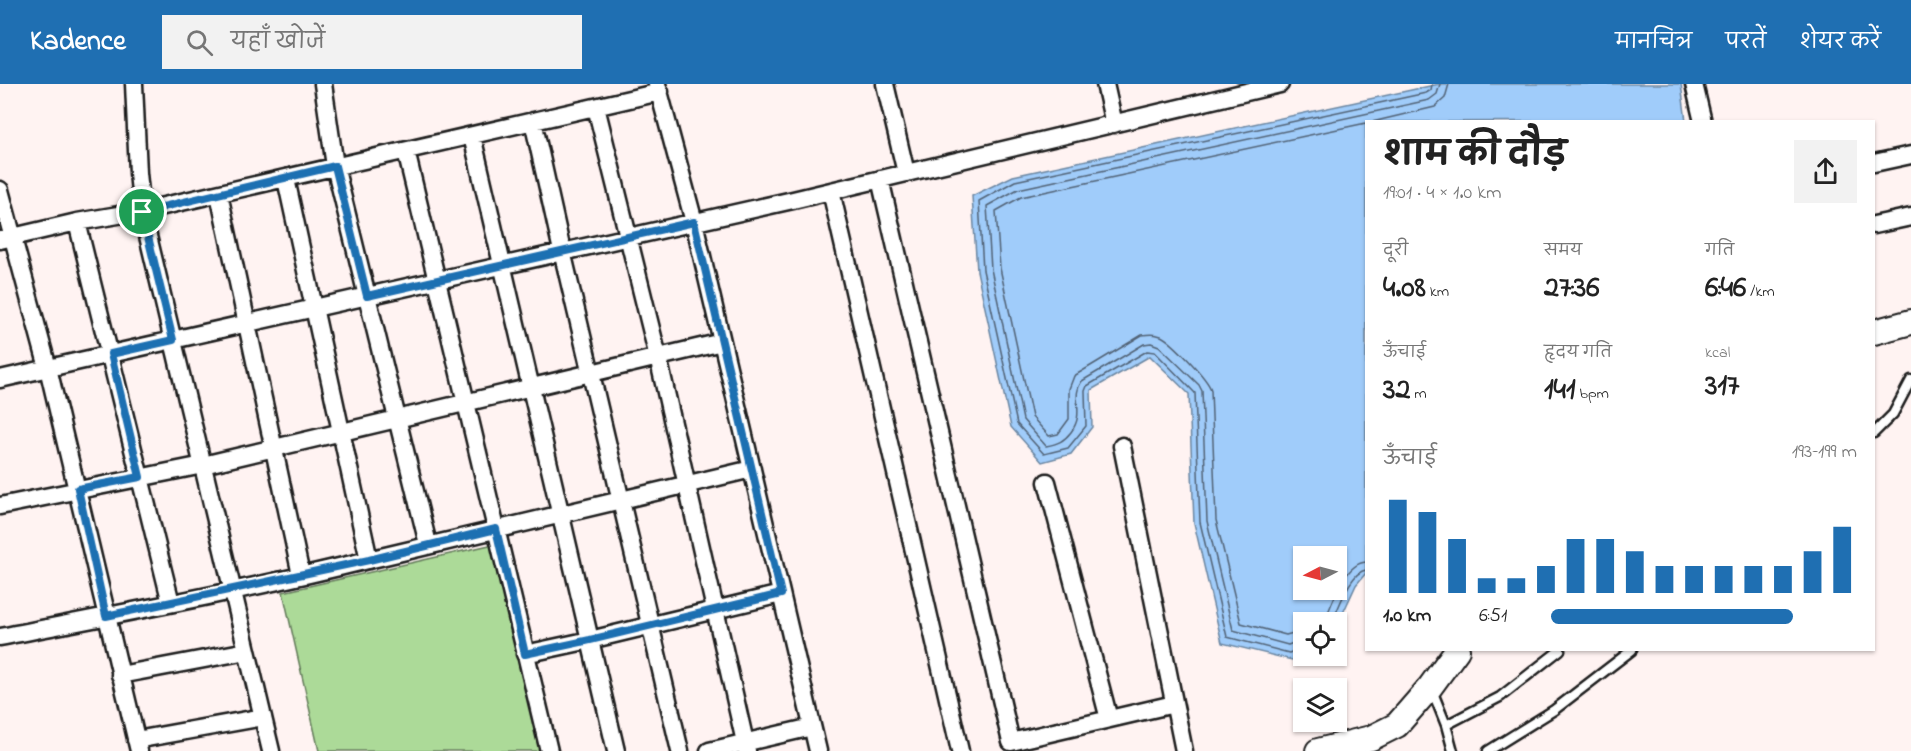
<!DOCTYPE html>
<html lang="hi">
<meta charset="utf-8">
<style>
body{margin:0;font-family:"Indie Flower","Playpen Sans Deva",sans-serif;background:#f2f2f2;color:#222;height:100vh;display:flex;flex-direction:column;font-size:22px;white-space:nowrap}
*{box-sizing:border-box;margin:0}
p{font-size:20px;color:#767676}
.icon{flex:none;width:33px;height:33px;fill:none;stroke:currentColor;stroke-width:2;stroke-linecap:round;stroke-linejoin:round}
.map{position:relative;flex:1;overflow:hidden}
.drawer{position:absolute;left:1365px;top:36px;width:510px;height:531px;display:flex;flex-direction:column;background:#fff;border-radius:0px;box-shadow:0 2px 4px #0004}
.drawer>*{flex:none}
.needle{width:39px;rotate:264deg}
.fabs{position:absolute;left:1293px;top:462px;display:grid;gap:12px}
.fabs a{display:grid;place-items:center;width:54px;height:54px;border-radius:0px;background:#fff;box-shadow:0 2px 4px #0004;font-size:30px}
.pin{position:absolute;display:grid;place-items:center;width:51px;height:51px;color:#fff;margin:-26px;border:3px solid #fff;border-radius:50%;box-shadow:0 2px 6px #0007}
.round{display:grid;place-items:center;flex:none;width:63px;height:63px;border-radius:0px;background:#f2f2f2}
.headline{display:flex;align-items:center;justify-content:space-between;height:102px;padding:0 18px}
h1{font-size:33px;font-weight:700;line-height:45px}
.figures{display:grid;grid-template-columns:repeat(3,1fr);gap:9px;height:102px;padding:6px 18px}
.figures div{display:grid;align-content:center}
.figures b{font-size:30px;font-weight:700}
.figures small{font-size:16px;font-weight:400}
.figures p{font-size:16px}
.chart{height:168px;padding:12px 18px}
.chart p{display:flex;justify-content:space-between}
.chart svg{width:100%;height:108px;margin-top:6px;stroke:#1f6fb2;stroke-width:6}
ul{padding:0 18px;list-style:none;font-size:20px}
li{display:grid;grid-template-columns:96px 72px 1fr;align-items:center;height:45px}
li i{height:15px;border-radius:8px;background:#1f6fb2}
header{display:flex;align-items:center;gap:36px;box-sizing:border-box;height:84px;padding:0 30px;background:#1f6fb2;color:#fff}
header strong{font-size:28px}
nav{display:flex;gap:33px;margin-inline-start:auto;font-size:21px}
.search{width:420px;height:54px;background:#f2f2f2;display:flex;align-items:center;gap:15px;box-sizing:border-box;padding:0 21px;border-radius:0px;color:#767676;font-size:22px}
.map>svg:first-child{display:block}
.green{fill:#acda98;stroke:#647b5a;stroke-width:1.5}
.water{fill:#a0ccfa;stroke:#6b86a1;stroke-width:1.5;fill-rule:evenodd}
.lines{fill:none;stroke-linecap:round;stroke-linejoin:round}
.shore{stroke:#516275;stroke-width:1.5}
.lane-casing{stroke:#1c1c1c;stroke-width:13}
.street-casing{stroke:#1c1c1c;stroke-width:21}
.secondary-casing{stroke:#1c1c1c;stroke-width:28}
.lane{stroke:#fff;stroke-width:8}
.street{stroke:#fff;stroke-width:16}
.secondary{stroke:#fff;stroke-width:24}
.route-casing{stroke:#fff;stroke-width:12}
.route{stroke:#1f6fb2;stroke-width:8}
</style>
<header>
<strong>Kadence</strong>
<div class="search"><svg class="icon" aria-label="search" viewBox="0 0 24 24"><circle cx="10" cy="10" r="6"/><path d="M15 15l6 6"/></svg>यहाँ खोजें</div>
<nav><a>मानचित्र</a><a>परतें</a><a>शेयर करें</a></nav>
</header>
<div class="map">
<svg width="1911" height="667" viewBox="0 0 1911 667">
<rect width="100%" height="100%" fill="#fff3f2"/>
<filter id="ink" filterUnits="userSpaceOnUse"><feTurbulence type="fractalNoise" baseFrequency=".0167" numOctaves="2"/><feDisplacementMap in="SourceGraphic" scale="12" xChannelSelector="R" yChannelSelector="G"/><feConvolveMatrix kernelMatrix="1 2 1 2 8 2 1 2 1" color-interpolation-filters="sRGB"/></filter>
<g filter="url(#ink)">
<path class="green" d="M503 458 550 667H319L283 508Z"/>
<path class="water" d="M1439 0H1681L1686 37 1366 38V489L1356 501 1337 542 1336 538H1304L1303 567 1292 576 1222 559 1194 439 1189 310 1150 272 1091 306 1092 343 1071 370 1042 378 1011 343 977 187 972 112 1013 92ZM1304 472H1336V506H1304Z"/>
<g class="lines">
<path class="shore" d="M1372 38 1435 23 1445 14 1449 0
M1324 538C1332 521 1344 479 1366 478
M1332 538C1339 524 1350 488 1366 486
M1304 546 1286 551 1241 539 1216 436 1211 306C1208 295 1172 257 1161 252 1154 249 1148 250 1142 251L1074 292 1069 305V335L1058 350 1049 352 1032 333 1000 184 996 127 1021 113 1366 39
M1304 555 1288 561 1233 546 1207 437 1202 307 1199 301 1159 262 1151 259 1144 260 1082 297C1070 313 1086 328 1071 348 1064 357 1058 360 1046 362L1023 336 991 185 987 122 1018 105 1429 16 1437 10 1440 0
M1304 563 1289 569 1227 553 1200 438 1195 309 1155 268 1147 267 1087 302 1085 307 1086 342 1068 364 1044 370 1017 340 983 186 979 117 1015 97 1426 9 1431 6 1432 0"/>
<defs>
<path id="lane" d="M1874 349 1893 330 1911 296
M1432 606 1446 641 1453 667
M1446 641 1500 613 1560 566
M1488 667 1554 626 1632 566"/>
<path id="street" d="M134 0 138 89 142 127 271 667
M323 0 335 82 428 460
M657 0 694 138 818 667
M885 0 906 89
M1105 0 1114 40
M1694 0 1703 38
M596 23 658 273 747 667
M533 37 562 167 680 667
M472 52 616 667
M406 67 549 667
M1874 79 1911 71
M286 95 369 476
M880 95 1011 658 1174 620
M0 106 48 284 139 667
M831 107 960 667
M219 110 301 491
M77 138 171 519
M1874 141 1911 133
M0 156 77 138 142 127 660 8
M0 295 793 116 1280 0
M1122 362 1184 667
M1047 398 1109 635
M0 422 203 381 722 258
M0 553C123 529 247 506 368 476 496 445 624 415 752 385
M525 570 590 556 781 510
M120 591 247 567
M136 656 263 633
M709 667 812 643"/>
<path id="secondary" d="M1874 248 1911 238
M1318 667 1371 654 1397 641 1430 603 1457 566"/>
</defs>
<use href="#lane" class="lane-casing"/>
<use href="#street" class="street-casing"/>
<use href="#secondary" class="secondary-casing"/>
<use href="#lane" class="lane"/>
<use href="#street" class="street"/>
<use href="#secondary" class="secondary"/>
</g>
</g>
<g class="lines" filter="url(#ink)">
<defs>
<path id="route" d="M335 82 367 212 694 138 781 510 590 556 525 570 496 445 369 476 106 532 78 405 140 393 111 270 173 256 142 128Z"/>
</defs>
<use href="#route" class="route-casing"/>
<use href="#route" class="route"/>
</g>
</svg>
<div class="fabs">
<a><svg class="needle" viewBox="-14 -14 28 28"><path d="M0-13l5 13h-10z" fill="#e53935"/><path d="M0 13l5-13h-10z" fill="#767676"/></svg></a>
<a><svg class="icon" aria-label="locate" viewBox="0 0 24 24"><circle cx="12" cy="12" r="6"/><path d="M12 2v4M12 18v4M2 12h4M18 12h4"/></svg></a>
<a><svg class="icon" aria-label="layers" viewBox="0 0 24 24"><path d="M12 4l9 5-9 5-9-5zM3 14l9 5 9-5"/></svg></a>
</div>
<div class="pin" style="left:142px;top:128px;background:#1e9e55"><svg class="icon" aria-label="arrive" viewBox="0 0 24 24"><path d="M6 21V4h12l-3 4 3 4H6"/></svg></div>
<section class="drawer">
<div class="headline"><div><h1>शाम की दौड़</h1><p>19:01 · 4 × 1.0 km</p></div><a class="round"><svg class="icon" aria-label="share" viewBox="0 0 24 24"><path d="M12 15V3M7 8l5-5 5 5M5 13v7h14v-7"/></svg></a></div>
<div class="figures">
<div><p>दूरी</p><b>4.08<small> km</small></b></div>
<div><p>समय</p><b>27:36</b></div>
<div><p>गति</p><b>6:46<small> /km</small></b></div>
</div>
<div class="figures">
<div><p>ऊँचाई</p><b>32<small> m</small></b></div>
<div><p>हृदय गति</p><b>141<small> bpm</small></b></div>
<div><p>kcal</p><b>317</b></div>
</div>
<div class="chart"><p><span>ऊँचाई</span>193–199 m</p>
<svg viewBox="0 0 160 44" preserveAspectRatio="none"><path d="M5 44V6M15 44V11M25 44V22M35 44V38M45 44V38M55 44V33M65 44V22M75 44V22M85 44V27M95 44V33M105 44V33M115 44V33M125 44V33M135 44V33M145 44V27M155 44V17"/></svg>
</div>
<ul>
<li><b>1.0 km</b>6:51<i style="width:79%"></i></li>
</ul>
</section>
</div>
